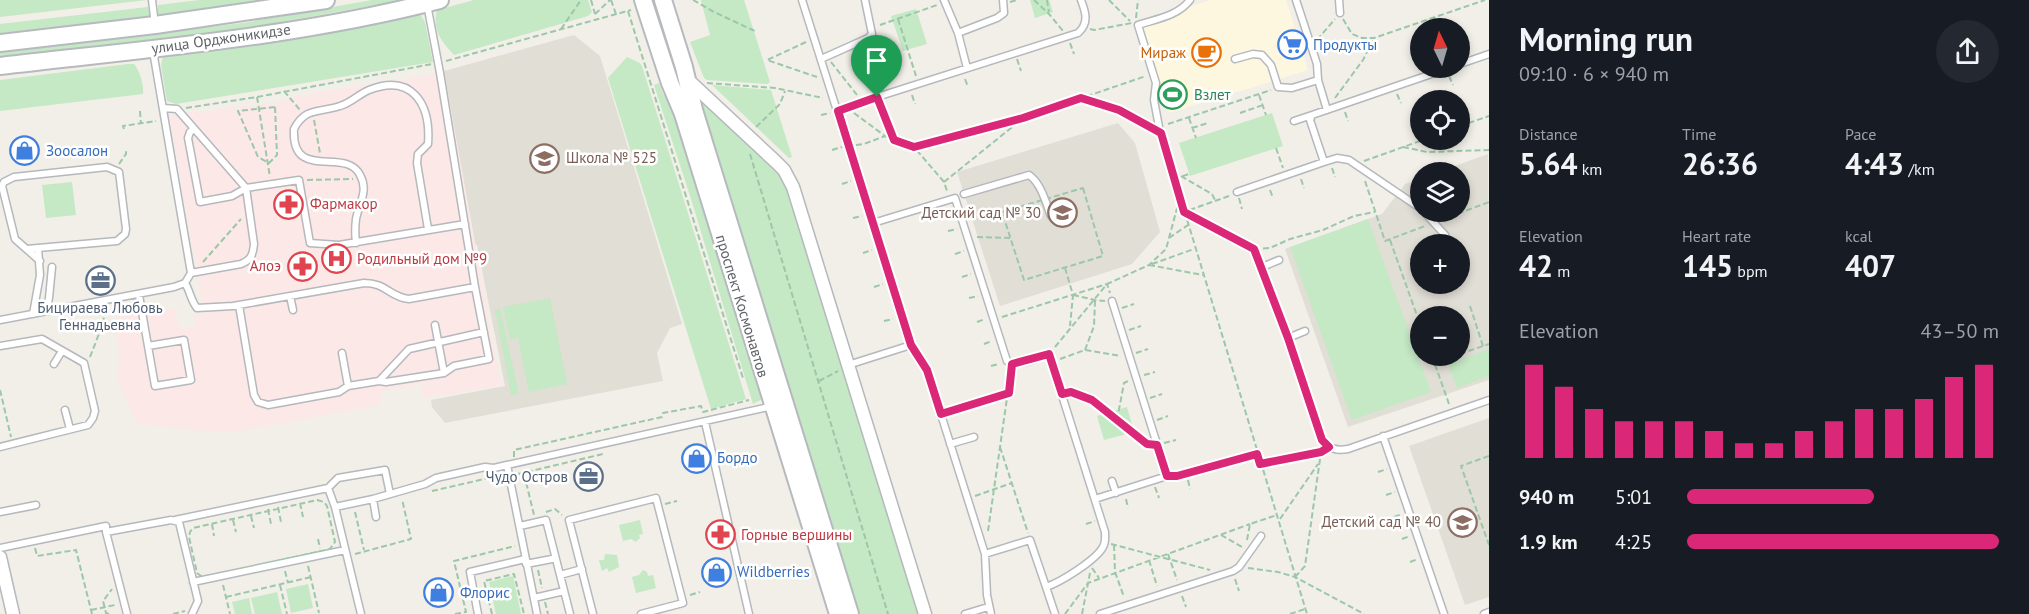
<!DOCTYPE html>
<meta charset="utf-8">
<style>
body{margin:0;font-family:"PT Sans",sans-serif;background:#242831;color:#f1f3f6;height:100vh;display:flex;flex-direction:column;font-size:22px;white-space:nowrap}
*{box-sizing:border-box;margin:0}
p{font-size:20px;color:#9ea1a6}
.icon{flex:none;width:33px;height:33px;fill:none;stroke:currentColor;stroke-width:2;stroke-linecap:round;stroke-linejoin:round}
.map{position:relative;flex:1;overflow:hidden}
.sheet{display:flex;flex-direction:column;background:#171b24;width:540px}
.sheet>*{flex:none}
.needle{width:39px;rotate:355deg}
.controls{position:absolute;left:1410px;top:18px;display:grid;gap:12px}
.controls a{display:grid;place-items:center;width:60px;height:60px;border-radius:50%;background:#171b24;box-shadow:0 3px 9px #0003;font-size:30px}
.pin{position:absolute;display:grid;place-items:center;width:51px;height:51px;color:#fff;margin:-62px -26px;border-radius:50% 50% 50% 0;rotate:-45deg;box-shadow:0 0 6px #0007}
.pin .icon{rotate:45deg}
.round{display:grid;place-items:center;flex:none;width:63px;height:63px;border-radius:32px;background:#242831}
.summary{display:flex;align-items:center;justify-content:space-between;height:102px;padding:0 30px}
h1{font-size:33px;font-weight:800;line-height:45px}
.figures{display:grid;grid-template-columns:repeat(3,1fr);gap:9px;height:102px;padding:6px 30px}
.figures div{display:grid;align-content:center}
.figures b{font-size:30px;font-weight:800}
.figures small{font-size:16px;font-weight:400}
.figures p{font-size:16px}
.chart{height:168px;padding:12px 30px}
.chart p{display:flex;justify-content:space-between}
.chart svg{width:100%;height:108px;margin-top:6px;stroke:#db2777;stroke-width:6}
ul{padding:0 30px;list-style:none;font-size:20px}
li{display:grid;grid-template-columns:96px 72px 1fr;align-items:center;height:45px}
li i{height:15px;border-radius:8px;background:#db2777}
main{display:flex;flex:1;min-height:0}
.map>svg:first-child{display:block}
.commercial{fill:#fef7e0}
.education{fill:#e1ded6;fill-rule:evenodd}
.medical{fill:#fce8e6}
.green{fill:#c5e8c5}
.lines{fill:none;stroke-linecap:round;stroke-linejoin:round}
.lane-casing{stroke:#b5b8bc;stroke-width:9}
.street-casing{stroke:#b5b8bc;stroke-width:15}
.secondary-casing{stroke:#b6babf;stroke-width:20}
.path{stroke:#9cc7a9;stroke-width:2;stroke-dasharray:6 3;stroke-linecap:butt}
.lane{stroke:#fff;stroke-width:6}
.street{stroke:#fff;stroke-width:12}
.secondary{stroke:#fff;stroke-width:16}
.route-casing{stroke:#fff;stroke-width:12}
.route{stroke:#db2777;stroke-width:8}
.labels{text-anchor:middle;stroke-width:5;stroke-linejoin:round;paint-order:stroke}
.street-label{font-size:15px;fill:#5f6368;stroke:#fff}
.shop-label{font-size:15px;fill:#366cbe;stroke:#fff;text-anchor:start}
.food-label{font-size:15px;fill:#c56008;stroke:#fff;text-anchor:end}
.leisure-label{font-size:15px;fill:#27864d;stroke:#fff;text-anchor:start}
.education-label{font-size:15px;fill:#785e54;stroke:#fff;text-anchor:end}
.health-label{font-size:15px;fill:#be3a42;stroke:#fff;text-anchor:start}
.service-label{font-size:15px;fill:#4e5e75;stroke:#fff}
</style>
<main>
<div class="map">
<svg width="1489" height="614" viewBox="0 0 1489 614">
<rect width="100%" height="100%" fill="#f1efe8"/>
<path class="commercial" d="M1211 0H1286L1308 70 1169 113 1140 22Z"/>
<path class="education" d="M574 35 600 56 682 324 670 328 657 353 663 381 445 423 432 407 431 400 505 386 477 245H475L444 71Z
M1118 123 1135 143 1160 232 1132 264 1000 306 957 172Z
M1488 154 1489 380 1348 427 1285 249 1382 214 1405 184 1420 179V212H1460V172H1438ZM1420 244H1460V284H1420ZM1420 316H1460V356H1420Z
M1489 418V597L1465 605 1409 446Z"/>
<path class="medical" d="M444 72 501 385 423 398 421 384 381 391 380 405 226 433 137 424 118 381 119 349 113 319 175 308 179 329 195 326 194 315 204 313 169 115 288 101 291 97Z"/>
<path class="green" d="M0 0H147L0 17Z
M200 0H269L158 15V5Z
M372 0H402L243 29 0 57V52L243 23Z
M474 0H588L592 12 588 16 454 55C441 41 432 30 437 10Z
M701 0H744L770 82 767 84 707 80 704 78 690 42 710 35Z
M1030 0H1049L1053 12 1035 18Z
M148 7 150 16 0 34V24Z
M916 9 927 44 903 51 891 16Z
M420 14 425 22 433 62 176 104 167 101 161 66 163 56 257 44Z
M627 57 640 63 642 66 746 399 711 409 608 78Z
M128 64H134C140 71 144 85 143 94L0 111V80Z
M659 83 663 94 672 106 764 398 753 404 691 199 654 85Z
M712 85 771 90 792 157 789 158Z
M703 103 735 130 734 131 782 175 918 614H856L700 106Z
M1272 113 1283 146 1190 176 1179 143Z
M72 182 76 215 46 218 42 185Z
M1368 219 1431 392 1352 420 1290 247Z
M550 298 567 384 529 392 518 338 510 340 503 307Z
M500 308 519 394 511 395 495 310Z
M1489 349V376L1457 388 1448 364Z
M1127 407 1134 432 1104 440 1097 416Z
M640 520 643 534 639 535 640 538 636 542 631 539 623 541 619 525Z
M605 554 617 555 619 567 609 572 607 568 602 571 599 560H604Z
M643 570 647 572 648 576 653 575 656 588 636 593 632 577 639 575Z
M513 576 521 614H496L489 582Z
M308 584 313 608 291 613 286 589Z
M277 592 282 614H255L251 598Z
M249 598 252 614H235L232 602Z"/>
<g class="lines">
<defs>
<path id="lane" d="M152 0 155 25
M802 0 911 345 927 370 985 554 987 595 991 614
M944 0 958 33 967 68
M1296 0 1317 64 1318 80 1327 110
M1339 0 1340 13
M958 33 997 18 1004 13 1003 0
M821 59 868 38 872 34 865 0
M1235 59 1253 54 1262 55 1271 65 1278 87 1292 88 1318 80
M1460 64 1489 54
M163 108 177 109 246 188 299 180 310 243 339 245 465 224
M838 111 877 97 1078 33C1089 23 1086 13 1081 0
M1294 121 1312 115
M1159 127 1154 100 1156 83 1138 25C1156 19 1178 16 1190 0
M1324 162 1337 158 1349 160 1420 208
M1237 192 1324 162 1310 120 1312 115 1449 68
M964 194 1029 175C1041 183 1046 203 1051 216
M1424 212 1445 235 1449 244
M873 223 955 198 1007 361C1018 368 1037 358 1049 354L1105 532C1105 538 1106 542 1103 547 1096 560 1061 582 1046 587L1055 614
M356 243C355 235 355 227 356 219 359 203 369 191 360 175 346 146 291 183 294 129 305 107 319 113 340 106 351 103 359 94 369 90 412 73 431 104 428 144L418 154 417 163 428 229
M38 248 117 241 125 234 126 229 119 172 107 167 14 177 4 182 2 186 15 239 40 261
M27 249 38 248 40 275 33 314
M1279 260 1262 267 1322 440C1330 449 1336 451 1348 449L1489 400
M191 273 241 264C251 260 253 255 254 244L246 188 232 196 200 202 188 138 190 132 194 129
M185 283C190 291 191 301 197 308L233 306 364 283C387 283 389 297 409 299L475 287 440 73 427 4
M139 295 155 386 191 380 184 340 148 346
M290 296 293 310
M1112 301 1167 476
M239 305 254 395 258 402 268 405 339 392 348 386
M46 311 49 298 52 267
M0 320 174 287 185 283 191 273 153 51
M435 325 444 373
M1288 338 1305 331
M0 346 42 339 84 363 95 411 93 418 88 425 0 447
M342 353 348 386 379 381 386 382 444 373 454 366 489 359 475 287
M54 364 62 351
M848 365 911 345
M379 381 409 349 484 332
M65 410 70 429
M705 422 749 614
M1383 436 1444 614
M950 444 974 437
M507 465 537 614
M1112 481 1116 493
M328 488 338 478 385 470 390 494
M373 499 376 517
M1095 499 1167 476H1177L1227 462
M0 512 36 505
M175 520 328 488 335 507
M520 526 546 520 570 614
M106 532 127 614
M0 548 106 526V532L171 520 179 522 198 601 192 614
M985 554 1030 540 1046 587
M526 564 552 559
M560 575 582 569
M193 582 345 550
M534 598 560 592
M361 614 335 507 373 499 425 484 436 478 485 467 494 468 507 465 773 406
M478 614 470 572 525 559
M593 614 569 520 656 498 683 603 641 614
M965 614 988 607
M1100 614 1233 571 1239 567 1261 536
M1484 614 1489 612"/>
<path id="street" d="M687 79 776 162 784 170 793 187 925 614
M0 557 13 614"/>
<path id="secondary" d="M643 0 670 83 683 114 838 614
M663 0 684 67 694 110 850 614
M0 43 155 25 326 0
M0 66C147 49 297 37 440 0"/>
</defs>
<use href="#lane" class="lane-casing"/>
<use href="#street" class="street-casing"/>
<use href="#secondary" class="secondary-casing"/>
<path class="path" d="M591 0 595 14
M611 0 616 14
M693 0 714 12 757 32
M1034 0 1049 14 1063 31
M1047 0 1049 12
M1109 0 1130 21
M1010 2 1017 0
M628 11 743 378
M595 14 610 0
M1136 18 1138 0
M898 19 916 76
M1343 19 1352 34 1362 38H1374L1485 0
M880 25 937 5
M561 29 581 0
M1090 29 1094 30 1132 23
M1317 40 1335 19
M806 42 767 60 817 77
M1070 43 1074 54
M1295 45 1303 43
M1017 59 1021 71
M446 61 631 10
M831 62 857 95
M1449 76 1453 85
M965 79 968 87
M707 83 775 88 823 98
M284 91 300 110
M1397 94 1401 103
M912 95 915 104
M1259 95 1266 115
M257 97 270 177
M1081 98 1119 110 1150 127
M1335 98 1363 60 1374 38
M880 105 894 140 914 147 944 182 947 191
M275 107 277 155 269 163 258 157 238 111Z
M186 108 257 97 432 64
M140 111 141 124
M1345 112 1348 121
M854 113 885 136 894 140
M1240 113 1263 105
M821 115 830 113
M1189 118 1196 138
M314 120 320 153
M1168 124 1271 90
M1460 126 1489 116
M756 127 780 104 785 91
M1192 128 1208 123
M124 129 123 126 156 121
M1161 134 1307 614
M856 145 864 144 885 136
M914 147 1023 118 1146 76
M1403 147 1427 152 1489 150
M1276 148 1283 168
M832 150 842 147
M750 154 888 614
M1364 161 1423 140
M119 164 126 154V150
M1332 168 1335 177
M1181 176 1212 194 1215 200
M1174 179 1189 174
M1301 179 1304 188
M307 180 353 179
M1365 181 1385 241 1425 226
M944 182 1021 120
M842 184 851 181
M1083 188 1103 256 1024 280 1002 212Z
M1270 190 1273 198
M1229 196 1184 212 1254 249 1259 258
M1239 198 1242 209
M853 218 862 216
M1441 220 1489 202
M948 231 957 229
M977 237 1010 238
M1169 238 1188 225
M1390 240 1420 324
M1254 249 1270 248 1290 239 1323 230 1354 216 1375 212
M863 253 872 250
M955 254 964 251
M203 262 241 219
M1152 264 1194 249
M1149 265 1203 275
M1065 268 1073 295 1070 326
M962 277 971 274
M874 287 883 284
M1073 295 1095 300 1105 301
M969 298 978 296
M1470 306 1483 346
M1122 308 1134 304
M1002 317 1107 284 1110 293
M884 321 893 319
M977 322 985 319
M1129 330 1141 326
M984 344 992 341
M1055 347 1107 284 1149 265 1166 249 1179 201
M1085 350 1094 326 1095 301
M1136 353 1148 349
M1460 354 1489 344
M1432 356 1449 404
M90 357 104 321 102 308
M1060 359 1085 350 1121 356
M1435 362 1455 356
M991 366 999 364
M1144 375 1155 372
M819 381 838 371
M0 390 11 437
M1070 392 1092 400 1150 445
M1150 398 1162 394
M949 412 1009 393
M1117 420 1124 383 1128 381
M1157 420 1168 416
M1164 443 1176 440
M1000 447 1028 533
M1489 456 1461 466 1489 545
M514 457V450L662 417 663 413 701 406 703 412 749 400
M1235 459 1256 454
M1260 463 1321 452
M1378 472 1387 469
M518 474 603 454
M524 474 534 515
M1188 480 1190 489
M1155 487 1159 498
M432 491 493 477
M1386 495 1395 492
M975 496 1012 483
M1126 499 1128 508
M317 500 324 502 327 506 335 542 330 549 206 577 201 576 197 573 189 537 190 532 193 528Z
M300 503 303 517
M665 504 677 501
M278 507 281 522
M268 509 271 524
M355 512 364 550
M546 512 555 509 562 515
M251 516 254 528
M1394 517 1402 514
M1280 519 1318 464
M233 520 236 532
M212 524 214 536
M1086 524 1095 521
M988 531 1011 370
M1221 535 1242 547
M318 539 320 548
M1402 539 1410 536
M1247 540 1250 524 1277 515
M1111 544 1210 570
M1114 545 1115 572 1124 597
M35 548 37 556 76 550 92 614
M355 554 411 539 402 499
M1168 554 1177 580
M1149 560 1157 586
M1410 562 1418 559
M308 566 319 613
M1092 568 1099 578
M1248 568 1278 572 1295 577 1364 614
M538 570 542 588
M285 571 288 583
M1295 577 1305 566 1321 452
M1235 579 1239 591
M223 585 230 614
M280 585 287 614
M690 595 700 592
M1182 596 1186 607
M226 597 311 577
M545 602 548 614
M91 610 115 605
M109 614 106 613 103 601 112 589
M173 614 185 611
M455 614 466 612 454 561 515 546
M492 614 484 581 514 574 524 614
M1065 614 1088 583 1250 524
M1082 614 1090 573
M1290 614 1305 609"/>
<use href="#lane" class="lane"/>
<use href="#street" class="street"/>
<use href="#secondary" class="secondary"/>
</g>
<g class="lines">
<defs>
<path id="route" d="M877 97 894 140 914 147 1023 118 1081 98 1119 110 1161 133 1184 212 1254 249 1288 338 1322 440 1329 447 1321 452 1260 464 1257 454 1177 476H1167L1157 445 1147 444 1092 400 1071 392 1062 394 1049 354 1012 364 1009 393 941 414 927 370 911 345 838 111Z"/>
</defs>
<use href="#route" class="route-casing"/>
<use href="#route" class="route"/>
</g>
<defs>
<symbol id="supermarket-ring" viewBox="-11 -11 22 22"><circle r="9.5" fill="#fff" stroke="#3f7fe0" stroke-width="1.5"/><path d="M-6-5.5h2.5l.6 2H6L4.5 2H-2.5L-4.4-4H-6ZM-1.5 3.2a1.3 1.3 0 1 0 .1 0ZM3 3.2a1.3 1.3 0 1 0 .1 0Z" fill="#3f7fe0"/></symbol>
<symbol id="cafe-ring" viewBox="-11 -11 22 22"><circle r="9.5" fill="#fff" stroke="#e8710a" stroke-width="1.5"/><path d="M-5.5-4.5H6V0H3Q3 3.5 0 3.5H-2.5Q-5.5 3.5-5.5 0ZM3-3.2v2h1.7v-2ZM-6 4.5H4V6H-6Z" fill="#e8710a"/></symbol>
<symbol id="stadium-ring" viewBox="-11 -11 22 22"><circle r="9.5" fill="#fff" stroke="#2e9e5b" stroke-width="1.5"/><path d="M0-5a6.5 5 0 1 0 0 10a6.5 5 0 1 0 0-10ZM-3.5-1.8h7v3.6h-7Z" fill="#2e9e5b"/></symbol>
<symbol id="shop-ring" viewBox="-11 -11 22 22"><circle r="9.5" fill="#fff" stroke="#3f7fe0" stroke-width="1.5"/><path d="M-5-2.5h2.3a2.7 3.5 0 0 1 5.4 0H5L5.5 6h-11ZM-1.5-2.5h3a1.5 2.3 0 0 0-3 0Z" fill="#3f7fe0"/></symbol>
<symbol id="school-ring" viewBox="-11 -11 22 22"><circle r="9.5" fill="#fff" stroke="#8d6e63" stroke-width="1.5"/><path d="M0-5L7-2L0 1L-7-2ZM-4 1L0 2.5L4 1V4Q0 6-4 4Z" fill="#8d6e63"/></symbol>
<symbol id="pharmacy-ring" viewBox="-11 -11 22 22"><circle r="9.5" fill="#fff" stroke="#e0444e" stroke-width="1.5"/><path d="M-2-6h4v4h4v4h-4v4h-4v-4h-4v-4h4Z" fill="#e0444e"/></symbol>
<symbol id="hospital-ring" viewBox="-11 -11 22 22"><circle r="9.5" fill="#fff" stroke="#e0444e" stroke-width="1.5"/><path d="M-5-5h3v3.5h4V-5h3V5h-3V1.5h-4V5h-3Z" fill="#e0444e"/></symbol>
<symbol id="office-ring" viewBox="-11 -11 22 22"><circle r="9.5" fill="#fff" stroke="#5c6f8a" stroke-width="1.5"/><path d="M-6-3h4V-5.5h4V-3h4V5H-6ZM-1-4.5V-3h2v-1.5ZM-6 0V1H6V0Z" fill="#5c6f8a"/></symbol>
</defs>
<g fill-rule="evenodd">
<use href="#supermarket-ring" x="1276" y="28" width="33" height="33"/>
<use href="#cafe-ring" x="1190" y="36" width="33" height="33"/>
<use href="#stadium-ring" x="1156" y="78" width="33" height="33"/>
<use href="#shop-ring" x="8" y="134" width="33" height="33"/>
<use href="#school-ring" x="528" y="142" width="33" height="33"/>
<use href="#pharmacy-ring" x="272" y="188" width="33" height="33"/>
<use href="#school-ring" x="1046" y="196" width="33" height="33"/>
<use href="#hospital-ring" x="320" y="242" width="33" height="33"/>
<use href="#pharmacy-ring" x="286" y="250" width="33" height="33"/>
<use href="#office-ring" x="84" y="264" width="33" height="33"/>
<use href="#shop-ring" x="680" y="442" width="33" height="33"/>
<use href="#office-ring" x="572" y="460" width="33" height="33"/>
<use href="#school-ring" x="1446" y="506" width="33" height="33"/>
<use href="#pharmacy-ring" x="704" y="518" width="33" height="33"/>
<use href="#shop-ring" x="700" y="556" width="33" height="33"/>
<use href="#shop-ring" x="422" y="576" width="33" height="33"/>
</g>
<g class="labels">
<g class="street-label">
<text transform="translate(221 39) rotate(-8)" y="5">улица Орджоникидзе</text>
<text transform="translate(742 306) rotate(73)" y="5">проспект Космонавтов</text>
</g>
<g class="shop-label">
<text x="1313" y="50">Продукты</text>
<text x="46" y="156">Зоосалон</text>
<text x="717" y="463">Бордо</text>
<text x="737" y="577">Wildberries</text>
<text x="460" y="598">Флорис</text>
</g>
<g class="food-label">
<text x="1186" y="58">Мираж</text>
</g>
<g class="leisure-label">
<text x="1194" y="100">Взлет</text>
</g>
<g class="education-label">
<text x="566" y="163" text-anchor="start">Школа № 525</text>
<text x="1041" y="218">Детский сад № 30</text>
<text x="1441" y="527">Детский сад № 40</text>
</g>
<g class="health-label">
<text x="310" y="209">Фармакор</text>
<text x="357" y="264">Родильный дом №9</text>
<text x="281" y="271" text-anchor="end">Алоэ</text>
<text x="741" y="540">Горные вершины</text>
</g>
<g class="service-label">
<text x="100" y="313">Бицираева Любовь<tspan x="100" dy="17">Геннадьевна</tspan></text>
<text x="568" y="482" text-anchor="end">Чудо Остров</text>
</g>
</g>
</svg>
<div class="controls">
<a><svg class="needle" viewBox="-14 -14 28 28"><path d="M0-13l5 13h-10z" fill="#e53935"/><path d="M0 13l5-13h-10z" fill="#9ea1a6"/></svg></a>
<a><svg class="icon" aria-label="locate" viewBox="0 0 24 24"><circle cx="12" cy="12" r="6"/><path d="M12 2v4M12 18v4M2 12h4M18 12h4"/></svg></a>
<a><svg class="icon" aria-label="layers" viewBox="0 0 24 24"><path d="M12 4l9 5-9 5-9-5zM3 14l9 5 9-5"/></svg></a>
<a>+</a>
<a>−</a>
</div>
<div class="pin" style="left:877px;top:97px;background:#1e9e55"><svg class="icon" aria-label="arrive" viewBox="0 0 24 24"><path d="M6 21V4h12l-3 4 3 4H6"/></svg></div>
</div>
<section class="sheet">
<div class="summary"><div><h1>Morning run</h1><p>09:10 · 6 × 940 m</p></div><a class="round"><svg class="icon" aria-label="share" viewBox="0 0 24 24"><path d="M12 15V3M7 8l5-5 5 5M5 13v7h14v-7"/></svg></a></div>
<div class="figures">
<div><p>Distance</p><b>5.64<small> km</small></b></div>
<div><p>Time</p><b>26:36</b></div>
<div><p>Pace</p><b>4:43<small> /km</small></b></div>
</div>
<div class="figures">
<div><p>Elevation</p><b>42<small> m</small></b></div>
<div><p>Heart rate</p><b>145<small> bpm</small></b></div>
<div><p>kcal</p><b>407</b></div>
</div>
<div class="chart"><p><span>Elevation</span>43–50 m</p>
<svg viewBox="0 0 160 44" preserveAspectRatio="none"><path d="M5 44V6M15 44V15M25 44V24M35 44V29M45 44V29M55 44V29M65 44V33M75 44V38M85 44V38M95 44V33M105 44V29M115 44V24M125 44V24M135 44V20M145 44V11M155 44V6"/></svg>
</div>
<ul>
<li><b>940 m</b>5:01<i style="width:60%"></i></li>
<li><b>1.9 km</b>4:25<i style="width:100%"></i></li>
</ul>
</section>
</main>
